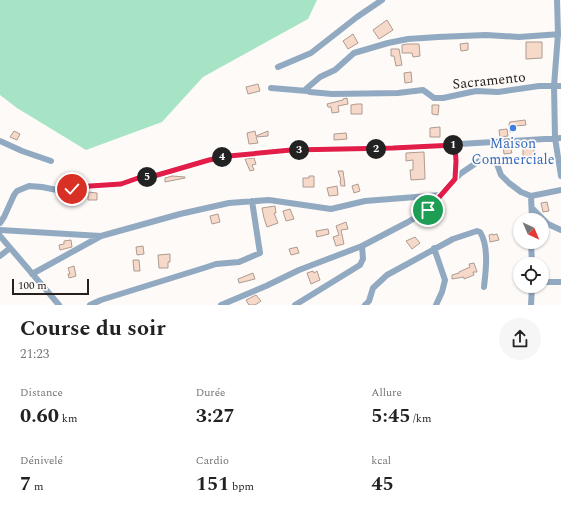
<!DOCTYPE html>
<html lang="fr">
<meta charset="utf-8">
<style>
body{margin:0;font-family:Spectral,serif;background:#f6f6f6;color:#222;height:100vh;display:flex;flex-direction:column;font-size:15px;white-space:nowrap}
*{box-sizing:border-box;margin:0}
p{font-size:13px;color:#767676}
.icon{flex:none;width:22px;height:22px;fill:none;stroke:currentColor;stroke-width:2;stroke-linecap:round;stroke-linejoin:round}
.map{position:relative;height:305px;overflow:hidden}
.panel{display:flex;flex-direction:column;background:#fff;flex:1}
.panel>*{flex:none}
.needle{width:26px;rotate:136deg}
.controls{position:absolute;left:513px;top:213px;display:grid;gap:8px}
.controls a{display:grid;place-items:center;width:36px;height:36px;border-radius:50%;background:#fff;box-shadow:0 1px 3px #0004;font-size:20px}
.scale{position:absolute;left:12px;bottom:10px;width:77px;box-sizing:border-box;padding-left:4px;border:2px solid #27201c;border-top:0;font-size:11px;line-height:14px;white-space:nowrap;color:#27201c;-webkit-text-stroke:3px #fdfaf7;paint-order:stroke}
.pin{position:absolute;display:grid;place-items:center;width:34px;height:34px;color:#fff;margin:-17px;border:2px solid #fff;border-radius:50%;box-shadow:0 1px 4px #0007}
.km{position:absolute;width:20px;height:20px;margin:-10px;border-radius:50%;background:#222;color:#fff;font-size:11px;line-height:20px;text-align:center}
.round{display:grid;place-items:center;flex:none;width:42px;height:42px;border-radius:21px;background:#f6f6f6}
.summary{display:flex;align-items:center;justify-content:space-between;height:68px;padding:0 20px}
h1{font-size:22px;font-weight:700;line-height:30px}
.figures{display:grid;grid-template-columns:repeat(3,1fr);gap:6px;height:68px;padding:4px 20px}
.figures div{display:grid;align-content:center}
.figures b{font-size:20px;font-weight:700}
.figures small{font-size:11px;font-weight:400}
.figures p{font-size:11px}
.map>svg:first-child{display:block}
.green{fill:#a6e4c5}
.building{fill:#f7d9c9;stroke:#ae9b91}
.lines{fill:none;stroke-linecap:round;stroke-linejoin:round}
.minor{stroke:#92a9c2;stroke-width:6}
.route-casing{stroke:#fff;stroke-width:8}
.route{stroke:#e11d48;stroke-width:5}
.shop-dot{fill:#3f7fe0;stroke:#fdfaf7;stroke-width:1.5}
.labels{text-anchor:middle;stroke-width:3.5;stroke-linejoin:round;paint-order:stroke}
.street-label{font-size:14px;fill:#27201c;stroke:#fdfaf7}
.shop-label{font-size:14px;fill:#366cbe;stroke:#fdfaf7}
</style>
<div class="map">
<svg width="561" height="305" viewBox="0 0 561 305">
<rect width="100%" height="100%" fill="#fdfaf7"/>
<path class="green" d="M0 0H317L308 19 203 77 162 122 86 150 17 108 0 95Z"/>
<path class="building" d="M387 20 393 30 379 39 373 30Z
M353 34 358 43 348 49 343 41Z
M526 42H542V58L526 59Z
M468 43V50L461 51 460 44Z
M407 44H419L420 56 413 57 412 53H402V45Z
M391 49H399L402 65 396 66 394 56H391Z
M411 72 412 82 405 83 404 73Z
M258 84 260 91 248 94 246 87Z
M347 98 348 104 338 106 339 112 332 113 331 107H328L327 104 343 100V99Z
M357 104H362V114H351V105Z
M432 105H439L438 115 432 114Z
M525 120 526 125 516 126V130L510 132 509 124 510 122Z
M440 127V137H430V128Z
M507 129 508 136 500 137 499 130Z
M14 131 20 134 17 140 10 137Z
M255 131 256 136 268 131V136L256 137 258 143 249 144 247 133Z
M346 133 347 139 334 140V134Z
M533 144 535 158 526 159V157H523V145Z
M503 146H510L512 153 504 154Z
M424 152 425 179 411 180 410 170H413V160L406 161V153Z
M254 158 256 164 252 165 254 170 250 171 245 159Z
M338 171H343L345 186H341L340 181 341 180Z
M172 176 185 177V178L165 182V178Z
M309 176H314V187H303V178H309Z
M358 184 360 191 354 193 352 186Z
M337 186 338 195 329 196 327 188Z
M88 192 97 193V200H88Z
M547 202 549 211 543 212 541 203Z
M275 206 276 213H274L278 223 267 227 264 218 262 208Z
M290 209 294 219 286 221 283 211Z
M218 214 220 222 212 224 210 216Z
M346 222 348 229 341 230 344 244 336 246 333 237 339 235 336 226Z
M328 229 329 234 317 237 316 231Z
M493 234V235L497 234 499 240 490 242 489 235Z
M415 237 420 243 412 249 406 241Z
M71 240 72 247 60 250 59 245 64 244V241Z
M143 246 144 254 137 255 136 247Z
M297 247 299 253 291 255 289 249Z
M170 254V262H168V268H159L158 255Z
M133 260H139L140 271H134Z
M474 263 477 272H473L474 275 464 279V277L452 279V275L459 273V272L470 267 469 264Z
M74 266 76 276 69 278 68 274H70L68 268Z
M313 271 314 273 317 271 320 280 311 284 307 273Z
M253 273 255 279 239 283 238 279Z
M256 295 261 301 255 305H249L246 300Z"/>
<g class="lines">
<path class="minor" d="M557 0 558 34 554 86 555 138 561 176
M561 34 519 37 486 35 438 37 408 39 388 43 354 53 335 70 320 77 306 89 310 92 332 94 398 93 423 90 434 98H443L476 91 498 92 539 86H561
M278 67 311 53 357 17 382 0
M271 88 307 91
M0 141 22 151 51 161
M455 179 456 161 455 145
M532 208 548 224 561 230
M532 220 531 196 561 190
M0 223 4 217 14 195 17 191 29 186 42 187 57 190 121 184 141 177 154 176 209 160 229 156 291 150 393 148 561 138
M0 230 101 236 180 214 229 203 269 200 331 209 365 201 441 195
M0 236 59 305
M531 242 532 264
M434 248 445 280 442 292 436 305
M0 256 10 248
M32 274 101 236
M542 282H561
M90 305 101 300 207 267 216 264 239 262 260 253 252 201
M221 305 266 286 299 270 362 246 408 222 428 210 460 174 479 161 486 160 494 162 497 164 501 175 509 183 521 192 531 196
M295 305 360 265 363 259 362 246
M365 305 369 301 373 288 387 275 453 239 477 231 480 232C489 246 486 270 484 287
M531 305 532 286"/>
</g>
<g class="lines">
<defs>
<path id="route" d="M72 189 90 186 121 184 141 177 154 176 209 160 229 156 291 150 393 148 455 145 456 161 455 179 428 210"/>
</defs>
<use href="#route" class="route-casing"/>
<use href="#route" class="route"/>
</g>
<circle class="shop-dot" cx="513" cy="128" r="4"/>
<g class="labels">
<g class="street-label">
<text transform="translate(489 80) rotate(-6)" y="5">Sacramento</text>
</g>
<g class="shop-label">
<text x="513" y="148">Maison<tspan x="513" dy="16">Commerciale</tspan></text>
</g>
</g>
</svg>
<div class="controls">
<a><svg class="needle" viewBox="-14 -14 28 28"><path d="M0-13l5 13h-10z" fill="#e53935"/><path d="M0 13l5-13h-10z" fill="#767676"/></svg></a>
<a><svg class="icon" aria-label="locate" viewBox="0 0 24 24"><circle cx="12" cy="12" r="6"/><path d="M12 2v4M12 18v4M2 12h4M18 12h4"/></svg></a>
</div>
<div class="scale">100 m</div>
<div class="pin" style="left:428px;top:210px;background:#1e9e55"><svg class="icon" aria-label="arrive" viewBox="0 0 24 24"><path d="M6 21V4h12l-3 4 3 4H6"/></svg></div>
<div class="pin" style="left:72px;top:189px;background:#d93025"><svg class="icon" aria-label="check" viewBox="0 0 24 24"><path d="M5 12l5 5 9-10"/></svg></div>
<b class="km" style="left:453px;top:145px">1</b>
<b class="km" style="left:376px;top:149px">2</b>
<b class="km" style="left:299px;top:150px">3</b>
<b class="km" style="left:222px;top:157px">4</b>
<b class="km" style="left:147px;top:177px">5</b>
</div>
<section class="panel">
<div class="summary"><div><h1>Course du soir</h1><p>21:23</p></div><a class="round"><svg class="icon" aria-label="share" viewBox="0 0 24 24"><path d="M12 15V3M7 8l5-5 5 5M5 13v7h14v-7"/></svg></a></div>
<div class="figures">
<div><p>Distance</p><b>0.60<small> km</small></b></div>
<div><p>Durée</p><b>3:27</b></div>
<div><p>Allure</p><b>5:45<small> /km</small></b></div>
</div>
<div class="figures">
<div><p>Dénivelé</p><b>7<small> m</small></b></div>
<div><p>Cardio</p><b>151<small> bpm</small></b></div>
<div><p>kcal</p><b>45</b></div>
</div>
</section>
